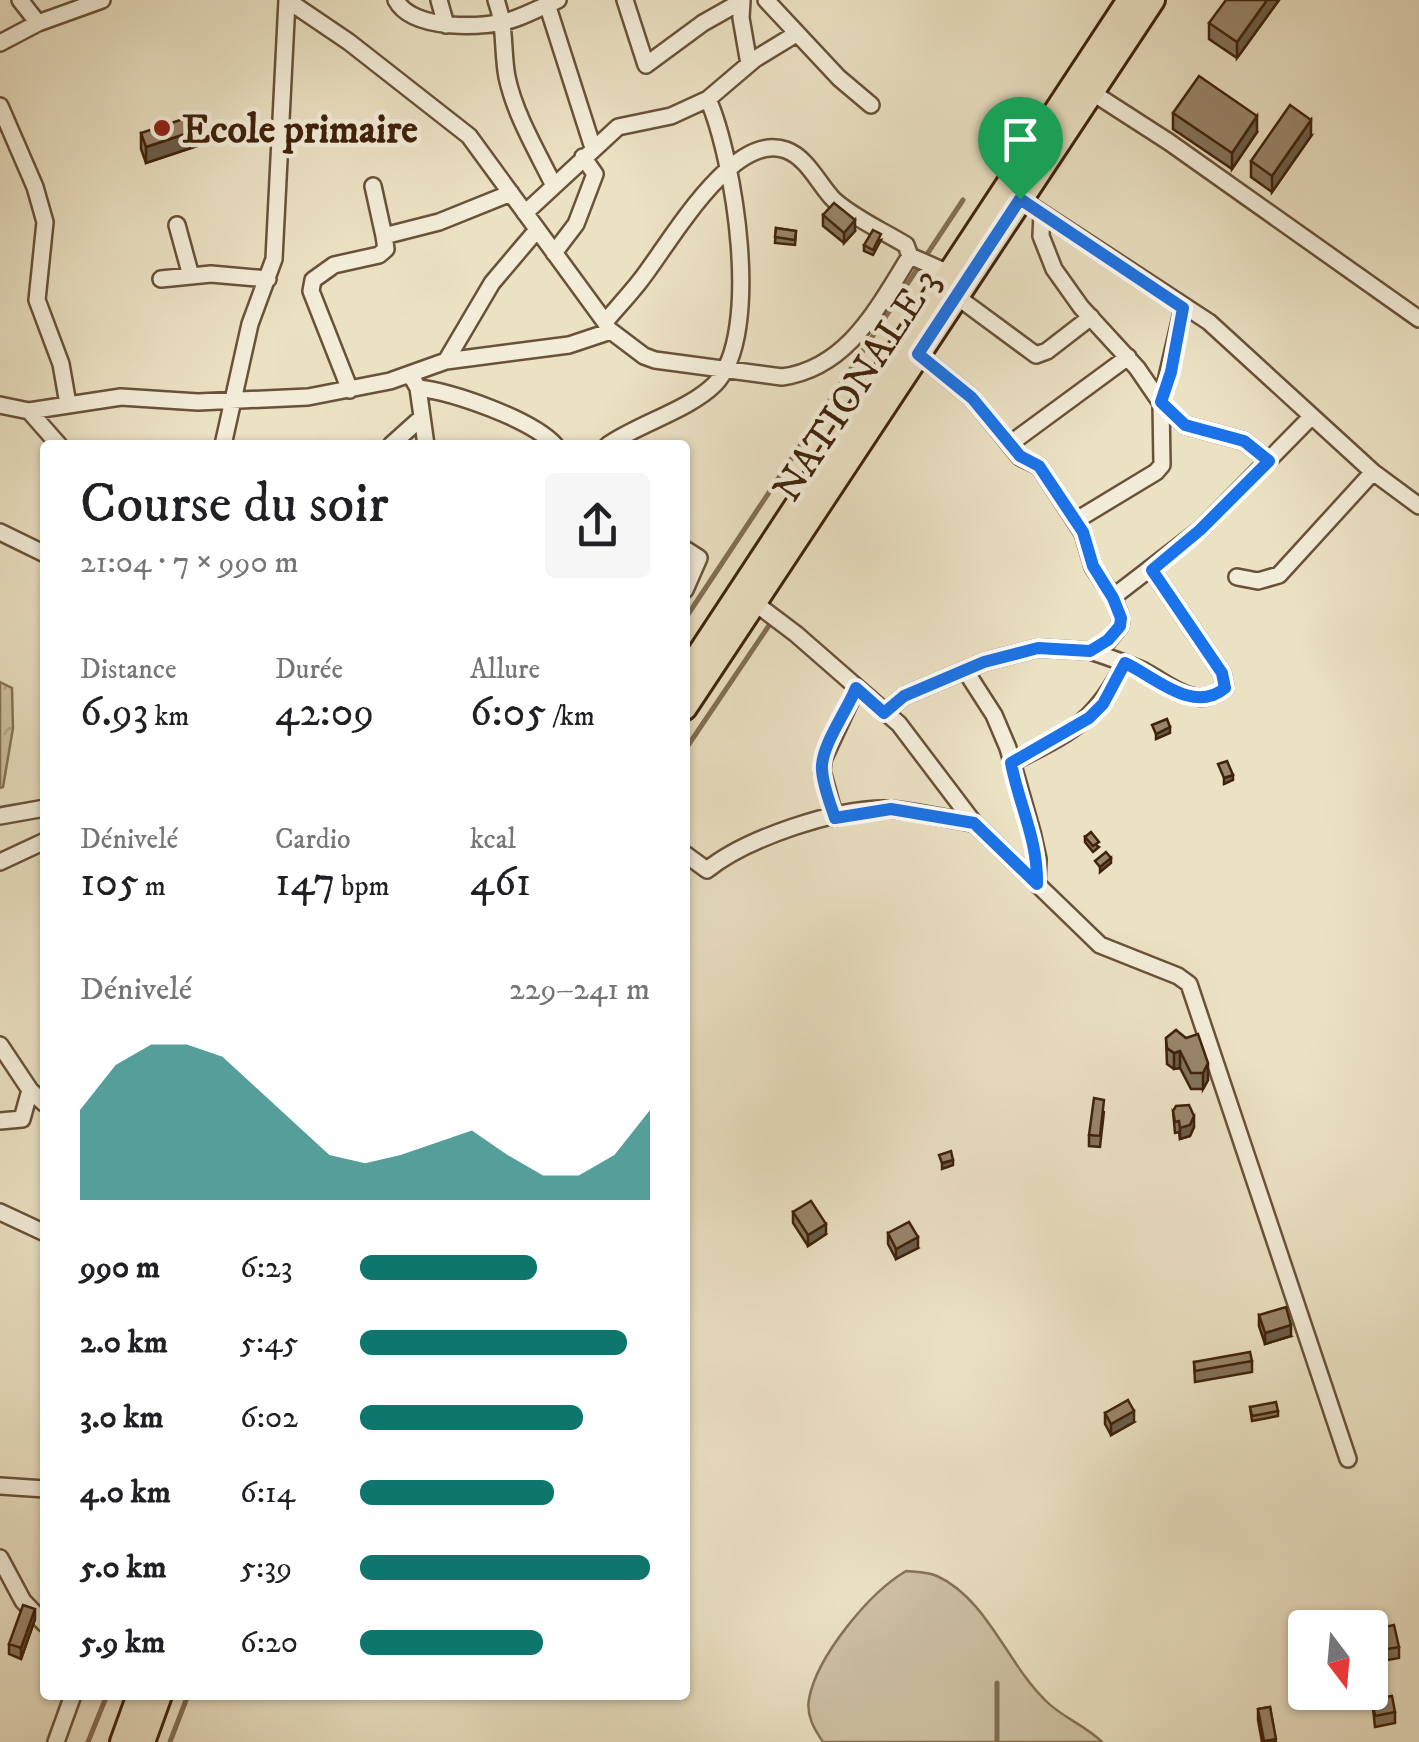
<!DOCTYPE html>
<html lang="fr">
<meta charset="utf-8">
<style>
body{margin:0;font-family:"IM FELL DW Pica",serif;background:#f6f6f6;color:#202124;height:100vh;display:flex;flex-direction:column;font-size:38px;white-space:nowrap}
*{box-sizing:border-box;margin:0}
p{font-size:32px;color:#757577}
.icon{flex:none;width:55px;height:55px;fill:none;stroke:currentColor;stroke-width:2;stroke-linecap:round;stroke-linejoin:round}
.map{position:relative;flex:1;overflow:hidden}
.sheet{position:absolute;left:40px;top:440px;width:650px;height:1260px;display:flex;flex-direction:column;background:#fff;border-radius:10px;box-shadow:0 2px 8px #0004}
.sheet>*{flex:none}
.needle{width:65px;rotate:164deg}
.fabs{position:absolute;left:1288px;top:1610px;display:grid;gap:20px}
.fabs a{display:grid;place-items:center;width:100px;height:100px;border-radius:10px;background:#fff;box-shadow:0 2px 8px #0004;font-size:50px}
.pin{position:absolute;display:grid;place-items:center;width:85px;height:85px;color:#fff;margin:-102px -42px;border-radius:50% 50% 50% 0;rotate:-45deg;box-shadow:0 0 10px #0007}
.pin .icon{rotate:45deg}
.round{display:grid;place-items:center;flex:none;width:105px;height:105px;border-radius:10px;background:#f6f6f6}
.summary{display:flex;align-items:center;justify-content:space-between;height:170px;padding:0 40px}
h1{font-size:55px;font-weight:600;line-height:75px}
.metrics{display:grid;grid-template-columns:repeat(3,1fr);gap:15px;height:170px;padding:10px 40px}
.metrics div{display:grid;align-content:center}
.metrics b{font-size:42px;font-weight:600}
.metrics small{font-size:28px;font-weight:400}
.metrics p{font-size:28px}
.chart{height:280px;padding:20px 40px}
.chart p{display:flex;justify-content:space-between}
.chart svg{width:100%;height:180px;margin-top:10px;fill:#0f766e;opacity:.7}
ul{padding:0 40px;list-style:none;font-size:32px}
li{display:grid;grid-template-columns:160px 120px 1fr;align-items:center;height:75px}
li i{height:25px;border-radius:12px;background:#0f766e}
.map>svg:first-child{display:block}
.grass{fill:#cec1a4;stroke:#867257;stroke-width:2.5}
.forest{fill:url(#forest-crowns);stroke:#867257;stroke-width:2.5}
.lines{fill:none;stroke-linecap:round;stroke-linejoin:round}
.stream{stroke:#836e53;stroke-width:5}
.street-casing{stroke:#6a5238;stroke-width:20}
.primary-casing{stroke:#3f220a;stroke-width:28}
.street{stroke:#f2ecd8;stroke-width:15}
.primary{stroke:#ebe1c3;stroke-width:22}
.wall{fill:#83725b;stroke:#3f220a;stroke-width:2.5}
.shaded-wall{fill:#6a5d4a;stroke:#3f220a;stroke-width:2.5}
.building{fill:#98856a;stroke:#3f220a;stroke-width:2.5}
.route-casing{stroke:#fff;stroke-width:20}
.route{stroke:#1a73e8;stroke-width:12}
.poi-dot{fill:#8f2418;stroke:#f2ecd8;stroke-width:4}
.labels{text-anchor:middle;stroke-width:9;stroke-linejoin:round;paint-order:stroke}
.poi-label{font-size:40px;font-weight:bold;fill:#3f220a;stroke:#f2ecd8;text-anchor:start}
.street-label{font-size:40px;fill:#3f220a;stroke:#f2ecd8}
</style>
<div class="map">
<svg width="1419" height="1742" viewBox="0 0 1419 1742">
<defs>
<pattern id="forest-crowns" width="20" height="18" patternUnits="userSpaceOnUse" patternTransform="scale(2.5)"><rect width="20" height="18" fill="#cec1a4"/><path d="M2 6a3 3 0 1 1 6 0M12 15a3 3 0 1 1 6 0" fill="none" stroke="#b2a68c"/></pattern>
</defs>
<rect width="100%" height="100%" fill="#ebe1c3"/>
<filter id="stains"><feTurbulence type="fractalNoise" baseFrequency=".002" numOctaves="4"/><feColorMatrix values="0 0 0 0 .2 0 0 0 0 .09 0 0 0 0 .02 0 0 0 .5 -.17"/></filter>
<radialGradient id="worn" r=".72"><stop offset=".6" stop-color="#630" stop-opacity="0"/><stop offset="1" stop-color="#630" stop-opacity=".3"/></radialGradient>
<path class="grass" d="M906 1571C915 1572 928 1572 937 1576 987 1599 1007 1663 1045 1700 1061 1717 1085 1725 1102 1742H823C814 1729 806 1715 809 1699 817 1656 869 1593 906 1571Z"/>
<path class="forest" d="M0 682 12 688 13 728 3 787 0 788Z"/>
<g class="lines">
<path class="stream" d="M685 619 963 200
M685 750 772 621
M88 1742 107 1695
M170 1742 188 1695
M997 1742V1683"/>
<defs>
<path id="street" d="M20 0 38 23
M287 0 349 42 469 136 605 322
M396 0C412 31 486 29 514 19 529 14 543 6 558 0
M439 0 446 25
M496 0C506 27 502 50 507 77 515 115 537 151 554 186
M625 0 646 65 703 23 742 1
M742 0 741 18 749 64
M766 0 839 78 871 105
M547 4 593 148
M0 43 38 23 102 0
M1093 93 1169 142 1419 319
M0 106 35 187 45 222 37 300 61 364 68 404
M373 186 384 236
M1013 194 1209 322 1373 472 1419 506
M525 213 618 127 671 116 708 99 755 59 796 34
M1042 213 1041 236 1054 269 1081 307 1137 368 1161 403 1185 425 1244 441 1269 461
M177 225 191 276
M554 253 576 224 595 174 583 157
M161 279 211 274 268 279
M956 296 1036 355 1047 351 1091 317
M608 328 605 322C616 309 629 295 640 281 668 246 732 130 786 150 808 158 819 185 834 200 854 218 883 231 906 245L910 256
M446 361 492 283 536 231
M410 374 418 388C453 392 531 419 555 445
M418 388 426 445
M350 390 311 291 313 280 334 265 379 255 386 249 384 236 439 222 511 193
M0 405 29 411 121 397 198 402 308 397 390 381 446 361 569 345 611 331 644 356 655 360 782 377C848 368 878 307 910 256L951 274
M29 411 59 445
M1011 443 1128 357
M223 445 250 324 274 259 287 0
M391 445 421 418
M608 445C640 423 689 410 715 384 763 334 734 159 708 99
M1075 521 1156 472 1162 465 1161 403 1183 308
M0 532 45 554
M685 549 699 558 685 590
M1237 577 1258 581 1279 575 1373 472
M1113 597 1200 530 1312 416
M755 603 796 634 899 724 974 823 1100 945 1178 976 1189 984 1348 1459
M1090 651C1108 657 1126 663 1144 671 1169 684 1197 712 1225 688L1222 673 1152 570
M965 670 994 715 1008 748 1032 832 1038 859 1037 884
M884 713 904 696 984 662 1038 648 1090 651 1108 641 1120 626 1121 618 1113 597 1093 567 1083 533 1039 466 1020 457 972 398 918 354
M1011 763C1070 732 1093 725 1125 663
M0 816 45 808
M835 818 822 771 823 760 856 689
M685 854 707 870C745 839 837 807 889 809 916 811 946 819 974 823
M0 862 45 841
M0 1045 30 1090 45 1104
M0 1121 22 1119 30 1090
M0 1212 45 1233
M0 1486 45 1489
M0 1558 23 1601 45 1624
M56 1742 73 1695"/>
<path id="primary" d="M685 675 1129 0
M685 708 1153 0
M122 1742 139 1695
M143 1742 160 1695"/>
</defs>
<use href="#street" class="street-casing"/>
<use href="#primary" class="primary-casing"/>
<use href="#street" class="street"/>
<use href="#primary" class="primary"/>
</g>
<path class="wall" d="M1279 0 1237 58 1209 39V23Z
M1173 113 1257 132 1232 169 1173 129Z
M141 133 197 146 146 163 141 149Z
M1311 136 1272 192 1251 177V161Z
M823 215 855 231 844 243 823 226Z
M776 228 796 231 795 245 775 243Z
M881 240 873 255 864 251V245Z
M1085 837 1099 847 1093 852 1085 842Z
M1176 1030 1208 1080 1203 1089H1191L1180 1068 1174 1069 1167 1064 1166 1038Z
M1104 1111 1100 1147 1089 1146V1135Z
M1173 1111 1194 1127 1190 1136 1180 1139 1179 1132 1175 1133Z
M793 1212 826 1234 808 1246 793 1223Z
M888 1233 918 1248 896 1259 888 1244Z
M1259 1315 1291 1336 1265 1344 1259 1326Z
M1252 1361V1372L1195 1382 1194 1362Z
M1250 1407 1278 1411V1416L1252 1421Z
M1105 1413 1134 1422 1111 1435 1105 1424Z
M35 1619 21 1659 9 1654V1644Z
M1370 1630 1399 1647V1658L1370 1663Z
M1372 1699 1395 1712V1723L1375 1727Z
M1270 1707 1276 1742H1262L1258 1720V1709Z"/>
<path class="shaded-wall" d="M1267 0H1279L1237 58V42Z
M1257 116V132L1232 169V153Z
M1311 120V136L1272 192V176Z
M197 130V146L146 163V147Z
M855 220V231L844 243V233Z
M1170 727V733L1156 739V734Z
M1233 775V780L1224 784V778Z
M1111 858V863L1100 872V867Z
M1180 1051V1068L1174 1069V1053Z
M1208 1063V1080L1203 1089V1073Z
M1194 1116V1127L1190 1136 1180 1139V1128Z
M953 1160V1165L942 1169V1163Z
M826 1224V1234L808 1246V1235Z
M918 1237V1248L896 1259V1249Z
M1291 1325V1336L1265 1344V1333Z
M1134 1411V1422L1111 1435V1424Z
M35 1609V1619L21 1659V1648Z"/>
<path class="building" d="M1226 0H1267L1237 42 1209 23Z
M1199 76 1257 116 1232 153 1173 113Z
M1290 105 1311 120 1272 176 1251 161Z
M192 116 197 130 146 147 141 133Z
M834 203 855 220 844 233 823 215Z
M776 228 796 231 795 240 775 237Z
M873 230 881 234 873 250 864 245Z
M1167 719 1170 727 1156 734 1152 725Z
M1227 761 1233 775 1224 778 1218 764Z
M1091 832 1099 842 1093 846 1085 837Z
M1106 852 1111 858 1100 867 1095 861Z
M1176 1030 1186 1038 1198 1034 1208 1063 1203 1073H1191L1180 1051 1174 1053 1167 1048 1166 1038Z
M1094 1098 1104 1100 1100 1136 1089 1135Z
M1189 1105 1194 1116 1190 1125 1180 1128 1179 1121 1175 1122 1173 1111 1176 1106Z
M951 1151 953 1160 942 1163 939 1155Z
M811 1201 826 1224 808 1235 793 1212Z
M909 1222 918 1237 896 1249 888 1233Z
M1286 1307 1291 1325 1265 1333 1259 1315Z
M1250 1352 1252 1361 1195 1371 1194 1362Z
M1128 1400 1134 1411 1111 1424 1105 1413Z
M1276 1402 1278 1411 1252 1416 1250 1407Z
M23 1605 35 1609 21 1648 9 1644Z
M1394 1625 1399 1647 1370 1652V1630Z
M1392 1696 1395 1712 1375 1716 1372 1699Z
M1270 1707 1276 1739 1264 1741 1258 1709Z"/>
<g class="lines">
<defs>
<path id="route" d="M1020 199 1183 308 1171 372 1161 402 1185 425 1244 441 1269 461 1200 530 1152 570 1222 673 1225 688C1193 715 1154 676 1125 663L1103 704 1089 718 1011 763C1019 805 1038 840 1037 884L974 823 891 809 835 818C830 803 823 786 822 770 820 747 847 711 856 688L884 713 904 696 984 662 1038 648 1090 651 1108 640 1120 626 1121 618 1113 598 1093 566 1083 532 1039 466 1020 456 972 398 918 354Z"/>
</defs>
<use href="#route" class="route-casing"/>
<use href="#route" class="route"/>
</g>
<circle class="poi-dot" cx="162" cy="128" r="10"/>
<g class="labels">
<g class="poi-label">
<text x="182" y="142">Ecole primaire</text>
</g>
<g class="street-label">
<text transform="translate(855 384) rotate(-57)" y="14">NATIONALE 3</text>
</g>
</g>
<rect width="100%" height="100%" filter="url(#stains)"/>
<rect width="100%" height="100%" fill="url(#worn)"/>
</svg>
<div class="fabs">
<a><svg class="needle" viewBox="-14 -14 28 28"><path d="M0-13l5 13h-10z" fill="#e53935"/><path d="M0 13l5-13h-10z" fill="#757577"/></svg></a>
</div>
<div class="pin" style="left:1020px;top:199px;background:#1e9e55"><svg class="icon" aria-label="arrive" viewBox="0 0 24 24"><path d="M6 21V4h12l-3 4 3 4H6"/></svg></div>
<section class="sheet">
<div class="summary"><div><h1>Course du soir</h1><p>21:04 · 7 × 990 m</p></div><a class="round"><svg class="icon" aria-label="share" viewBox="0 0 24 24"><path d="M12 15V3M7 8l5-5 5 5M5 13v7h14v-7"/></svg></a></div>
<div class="metrics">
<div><p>Distance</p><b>6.93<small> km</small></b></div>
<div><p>Durée</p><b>42:09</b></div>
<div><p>Allure</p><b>6:05<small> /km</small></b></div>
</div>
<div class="metrics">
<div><p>Dénivelé</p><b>105<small> m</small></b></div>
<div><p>Cardio</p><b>147<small> bpm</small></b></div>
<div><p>kcal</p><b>461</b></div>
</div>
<div class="chart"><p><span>Dénivelé</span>229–241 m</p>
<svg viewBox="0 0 160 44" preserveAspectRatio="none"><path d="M0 44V22L10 11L20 6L30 6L40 9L50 17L60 25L70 33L80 35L90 33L100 30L110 27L120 33L130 38L140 38L150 33L160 22V44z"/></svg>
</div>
<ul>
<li><b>990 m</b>6:23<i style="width:61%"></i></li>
<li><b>2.0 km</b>5:45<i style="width:92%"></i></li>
<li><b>3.0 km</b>6:02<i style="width:77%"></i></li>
<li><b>4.0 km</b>6:14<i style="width:67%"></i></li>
<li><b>5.0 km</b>5:39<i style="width:100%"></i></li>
<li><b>5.9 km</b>6:20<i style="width:63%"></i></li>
</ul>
</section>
</div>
